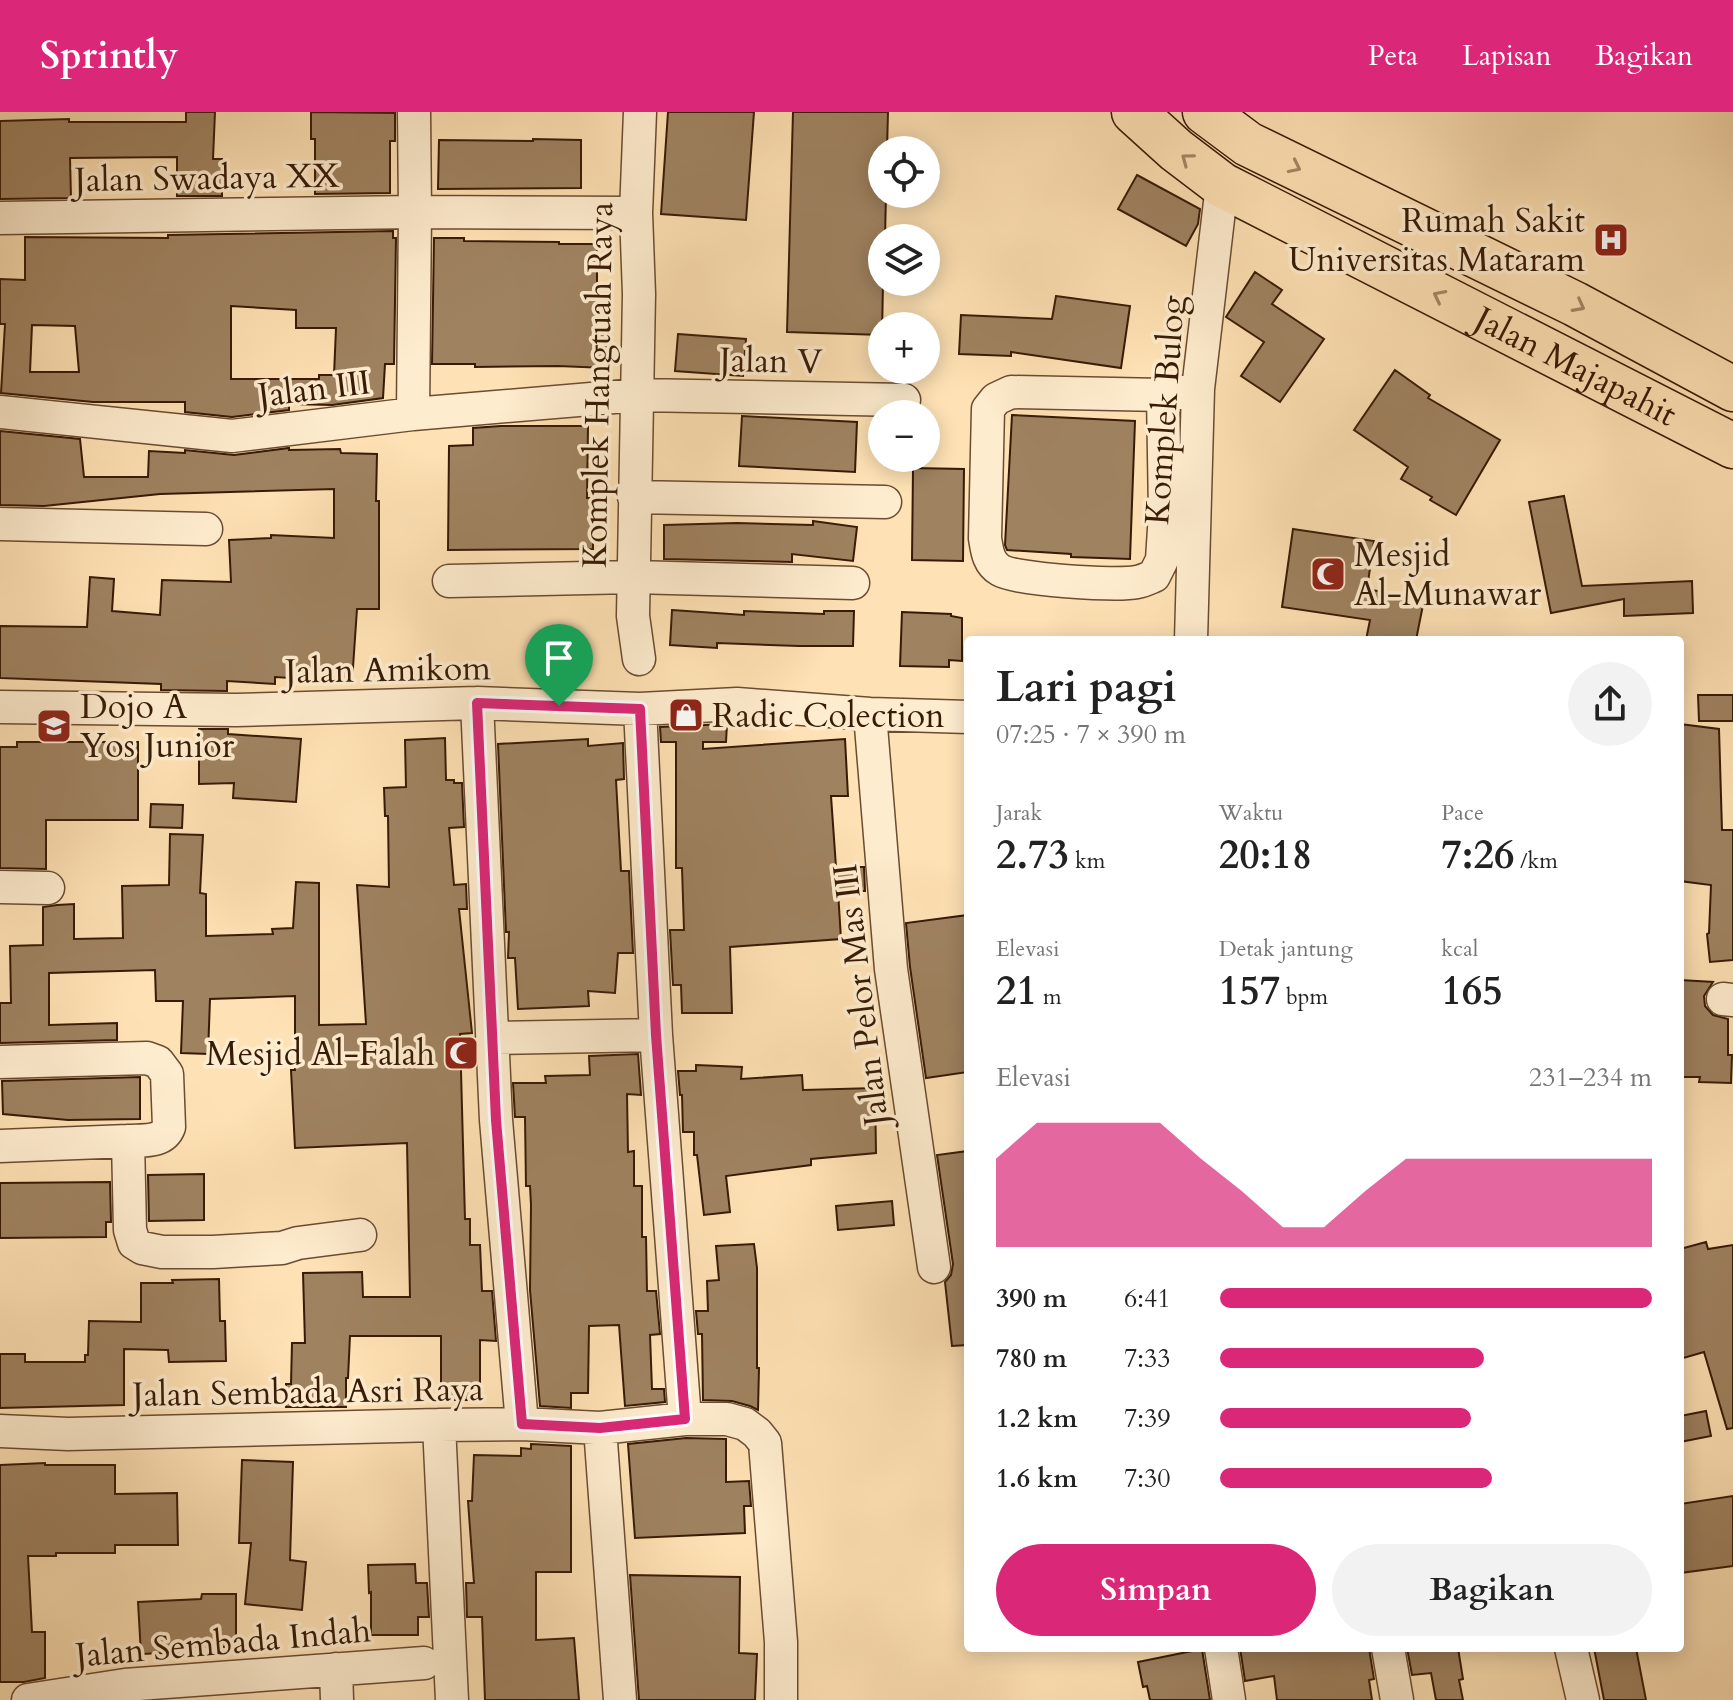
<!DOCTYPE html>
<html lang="id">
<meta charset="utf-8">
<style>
body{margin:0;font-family:Cardo,serif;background:#f2f2f2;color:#222;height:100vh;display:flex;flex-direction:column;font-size:30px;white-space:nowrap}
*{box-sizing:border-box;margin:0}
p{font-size:26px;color:#767676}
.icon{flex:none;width:44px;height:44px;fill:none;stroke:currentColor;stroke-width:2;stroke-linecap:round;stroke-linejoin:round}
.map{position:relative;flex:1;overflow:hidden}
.sheet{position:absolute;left:964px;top:524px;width:720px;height:1016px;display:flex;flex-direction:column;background:#fff;border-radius:8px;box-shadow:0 4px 20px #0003}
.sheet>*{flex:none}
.buttons{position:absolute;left:868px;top:24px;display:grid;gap:16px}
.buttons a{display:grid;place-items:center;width:72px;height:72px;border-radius:50%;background:#fff;box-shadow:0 4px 20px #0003;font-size:40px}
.pin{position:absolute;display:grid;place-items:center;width:68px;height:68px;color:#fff;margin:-82px -34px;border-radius:50% 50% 50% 0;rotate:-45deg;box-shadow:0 0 8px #0007}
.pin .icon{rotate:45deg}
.round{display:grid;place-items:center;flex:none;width:84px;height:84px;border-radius:42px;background:#f2f2f2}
.head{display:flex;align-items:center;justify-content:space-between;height:136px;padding:0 32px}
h1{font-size:44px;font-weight:700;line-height:60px}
.metrics{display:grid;grid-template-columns:repeat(3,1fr);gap:12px;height:136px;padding:8px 32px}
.metrics div{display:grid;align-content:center}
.metrics b{font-size:40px;font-weight:700}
.metrics small{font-size:22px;font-weight:400}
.metrics p{font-size:22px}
.chart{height:224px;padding:16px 32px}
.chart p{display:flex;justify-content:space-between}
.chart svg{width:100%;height:144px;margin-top:8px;fill:#db2777;opacity:.7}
.cta{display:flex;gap:16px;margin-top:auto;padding:16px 32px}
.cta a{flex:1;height:92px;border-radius:48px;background:#db2777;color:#fff;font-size:32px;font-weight:700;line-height:92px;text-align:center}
.cta a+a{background:#f2f2f2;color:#222}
ul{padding:0 32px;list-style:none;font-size:26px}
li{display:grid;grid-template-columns:128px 96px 1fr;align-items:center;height:60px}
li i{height:20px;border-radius:10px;background:#db2777}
header{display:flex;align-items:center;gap:48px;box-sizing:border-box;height:112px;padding:0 40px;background:#db2777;color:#fff}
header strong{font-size:38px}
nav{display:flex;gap:44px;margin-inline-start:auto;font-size:28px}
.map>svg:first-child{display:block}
.building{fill:#9f8260;stroke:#381b06;stroke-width:2;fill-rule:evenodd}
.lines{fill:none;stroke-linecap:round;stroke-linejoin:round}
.minor-casing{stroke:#6a4c32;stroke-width:35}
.primary-casing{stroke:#381b06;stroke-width:47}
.minor{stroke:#feecce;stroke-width:32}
.primary{stroke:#fee1b4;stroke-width:44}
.oneway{stroke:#a58866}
.route-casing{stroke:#fff;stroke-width:16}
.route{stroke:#db2777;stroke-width:10}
.labels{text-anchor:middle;stroke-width:7;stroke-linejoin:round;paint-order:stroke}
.street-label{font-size:34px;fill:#381b06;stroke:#feecce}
.poi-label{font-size:34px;fill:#381b06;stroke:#feecce;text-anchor:start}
</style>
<header>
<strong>Sprintly</strong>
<nav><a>Peta</a><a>Lapisan</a><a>Bagikan</a></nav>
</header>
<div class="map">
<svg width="1733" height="1588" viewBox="0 0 1733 1588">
<rect width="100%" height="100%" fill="#fee1b4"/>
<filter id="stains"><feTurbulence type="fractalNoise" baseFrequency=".0025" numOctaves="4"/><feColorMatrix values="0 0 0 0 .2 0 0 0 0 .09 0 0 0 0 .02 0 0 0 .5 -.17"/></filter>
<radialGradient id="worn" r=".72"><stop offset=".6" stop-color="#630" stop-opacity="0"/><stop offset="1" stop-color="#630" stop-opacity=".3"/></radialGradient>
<path class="building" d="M186 0H215L213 47H222V84H177V45L70 46 71 86 0 87V9L69 7V10H186Z
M311 0 395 1V29H390V81L315 82V27H311Z
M668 0H754L746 108 661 102Z
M793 0H888L887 38H882V82H886L885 126H882L883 170 882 223 787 220Z
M533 27 581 28V76L438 77 439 28 533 29Z
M1137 63 1200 97 1198 112 1186 134 1118 97Z
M393 119V126H396L394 252H385L383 286 332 293 289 292V298L232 305 185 300V290H93L1 281 5 212H0V167L25 168V125L168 126V123ZM231 194 296 198V216H336L334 263H319V267H231ZM32 213 75 214 79 260H30Z
M434 126H464V129L559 130V132H597V206H608L606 256 558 254 475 255V252H432Z
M1255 160 1282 178 1272 192 1324 227 1280 290 1241 264 1264 230 1226 205Z
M1056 184 1130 194 1121 256 1011 240V244L959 242 961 203 1052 207Z
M678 222 746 227 743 264 675 259Z
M1395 258 1430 283 1428 286 1500 328 1456 403 1430 388 1432 385 1401 367 1408 355 1354 318Z
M1012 303 1135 309 1130 447 1071 445V442L1007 438 1005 433Z
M742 304 857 310 855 360 739 354Z
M501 314H588L587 386H593V437L448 438 449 334 473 333V316Z
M0 319 80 327 84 365H148L149 339 185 341V338L234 343 289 336V338L340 337 341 341 377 342 376 389H379V497H357L352 570 275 565V572L227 569V579L161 578V572L0 566V514L87 515 90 465 114 467 112 499 160 503 162 468 231 470 229 428 271 426V423L334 426V377L160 382 44 394 0 393Z
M913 356 964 357 963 449 912 448Z
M1564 384 1582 474 1692 469 1693 501 1624 504V487L1551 501 1529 390Z
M813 409 857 415 853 449 792 442V450L664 447V413L737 411 813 413Z
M1293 417 1374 429 1367 477 1424 488 1416 528H1366L1370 508 1282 495Z
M672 498 744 503V499L824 502V499H854L853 534H799L717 531V536L670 533Z
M902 500 951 502V504L962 506V549L949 548V555L900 554Z
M1698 583H1733V609H1699Z
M727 612 726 630H703V637L845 627 848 684H831L836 755H864L865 779H838L841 827 730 835 732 901H682L681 873H673L670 818H684L682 756H676V630H661L660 615Z
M1680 612 1719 617 1722 718H1733V848L1710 850 1707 822 1709 821 1711 773 1680 769Z
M199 617H228V622L301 627 296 690 233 686 234 671 199 672Z
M445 626 446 668H454V671H462L464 715 449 716 454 773 466 772 467 797H459L472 921 460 922 465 1107H470V1133H480L482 1179H492L496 1229 480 1228V1288H441V1224H350L348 1266H346V1295H286V1272H291L292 1231H305L303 1161 362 1160 363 1185H410L407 1031 295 1036 291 958H295V884L210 887 208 942 181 941 183 889H156L155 858 49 861V913L117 911V928L0 931V891H11L10 834 43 833V795L57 793 74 792V827L123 826 122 774 169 773 170 722 203 723 200 781 206 782V824L273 822 272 817 293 816 296 770 319 771V913L366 912 357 773 389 775 388 704H385L384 676 406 675 405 628Z
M588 627V634L623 631 624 667 616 668 621 759H629L633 841H618L615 881 588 879 589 894 518 897 515 846H508L509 820H506L498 632Z
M17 630H138V708H46V757L0 756V635H17Z
M151 692 183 693 182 716 150 715Z
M968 803V960L926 966 910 855 906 811Z
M1680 868 1713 870 1704 884 1705 894 1713 903 1728 907V943H1732L1731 971 1699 970 1700 965H1680Z
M638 942 641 983 627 982 628 1040 634 1039V1074H642V1125H646L647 1179H656L660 1222 650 1223 652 1277H664L665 1290 625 1294 619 1213 589 1214 588 1281H571V1296L540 1294 530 1178 531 1093 530 1074H526L525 1005H515L513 971H546L545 964 590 963 589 944Z
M696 953 742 955 741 967 802 963 803 978 875 976 876 1041 811 1047V1053L726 1064 730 1100 704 1103 697 1043H694V1020H683L682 983H680L678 959H696Z
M140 965V1007L68 1008 3 1002 2 969Z
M968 1039V1233L952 1234 945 1170 951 1163 953 1152 937 1043Z
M204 1062V1108L149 1109 148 1063Z
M110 1070 111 1110H106V1125L0 1126V1071Z
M892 1089 894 1113 838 1118 836 1094Z
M1706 1130 1708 1137 1733 1133V1316L1727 1317 1704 1240 1680 1247V1137Z
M754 1132 757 1156V1256H759L758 1298 750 1294 732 1289 703 1288 702 1222H698L696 1199H708L707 1169 719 1168 716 1134Z
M219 1167 220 1209H225L226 1249 169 1250 168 1238 124 1237V1293L0 1296V1242H25V1250H85V1243H88L89 1209 141 1210V1171H173L172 1168Z
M1706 1299 1711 1324 1680 1330V1304Z
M686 1326 726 1327V1370L749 1369 751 1394H744L745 1421 635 1426 628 1332Z
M531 1332 571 1334V1460H536V1528L574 1526 579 1588H485L482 1505H467L466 1471H474L468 1389H472L474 1343 521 1344V1336L531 1337Z
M242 1348 293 1350 290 1448 306 1450 302 1498 245 1492 251 1431H239Z
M45 1351V1353H115V1382L177 1381 178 1433H115V1441H56V1444H28L32 1520H45V1566L24 1570H0V1353Z
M1733 1384V1454L1680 1461V1392Z
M415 1452 416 1471H427L429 1505H418V1523H371V1480L369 1481 368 1453Z
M630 1463 740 1465 739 1541 757 1542 755 1588H639Z
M202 1482H236V1535H188V1540L141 1542 138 1490 201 1487Z
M1240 1536H1369L1374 1567 1369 1568 1372 1588H1277L1274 1564 1245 1569Z
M1407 1536H1458L1463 1567 1459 1568 1463 1588H1436L1431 1561 1412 1563Z
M1594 1536H1636L1646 1588H1604Z
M1202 1537 1210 1588H1150L1147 1574 1143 1575 1138 1550Z"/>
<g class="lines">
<defs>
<path id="minor" d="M0 106 415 100 636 101
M1163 283 1165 401 1162 448 1154 464C1149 466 1143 469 1137 470 1117 474 1016 468 1000 458 988 451 987 438 985 426L988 297 996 287 1011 280 1163 283 1198 277
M0 300 232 324 413 302 638 283 904 288
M413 302 415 100 414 0
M634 385 885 390
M0 412 206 417
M449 469 633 465 853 471
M1191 528 1198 277 1222 73
M639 547 633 504 639 182 636 101 640 0
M477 591 496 1008 522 1312
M0 595 236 598 477 591 640 597 737 592 870 602 968 605
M640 597 656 923 685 1307
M870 602 891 857 934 1155
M0 775 48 776
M1723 887 1733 888
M492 926 656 923
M0 950 147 946 158 950 167 962 169 1015C163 1031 143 1028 128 1029
M0 1034 128 1029 130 1118 134 1131 142 1136 162 1140H213L282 1136 298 1131 360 1123
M439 1313 452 1588
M600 1316 620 1588
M0 1319 68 1322 439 1313 522 1312 600 1316 685 1307H727L745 1312 757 1321 765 1331 781 1530V1588
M1221 1536 1229 1588
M1388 1536 1397 1588
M1571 1536 1583 1588
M336 1557 337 1588
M28 1588 125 1573 424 1551"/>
<g id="primary">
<path id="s1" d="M1134 0 1176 38 1222 73 1733 334"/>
<path d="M1205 0 1248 32 1575 192 1733 277"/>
</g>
</defs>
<use href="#minor" class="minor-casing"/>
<use href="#primary" class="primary-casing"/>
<use href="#minor" class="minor"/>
<use href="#primary" class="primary"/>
</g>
<defs><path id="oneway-chevron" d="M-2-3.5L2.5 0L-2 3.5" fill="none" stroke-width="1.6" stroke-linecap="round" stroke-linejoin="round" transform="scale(2)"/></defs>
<g class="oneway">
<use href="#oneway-chevron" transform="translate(1187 47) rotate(-143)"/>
<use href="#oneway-chevron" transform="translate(1295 55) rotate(26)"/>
<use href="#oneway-chevron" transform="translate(1439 184) rotate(-153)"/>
<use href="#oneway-chevron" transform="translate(1579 194) rotate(28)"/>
</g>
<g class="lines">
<defs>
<path id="route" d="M477 591 640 597 656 923 685 1307 600 1316 522 1312 496 1008Z"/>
</defs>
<use href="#route" class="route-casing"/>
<use href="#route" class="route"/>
</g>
<defs>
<symbol id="hospital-square" viewBox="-11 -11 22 22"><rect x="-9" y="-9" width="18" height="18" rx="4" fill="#8f2418" stroke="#feecce"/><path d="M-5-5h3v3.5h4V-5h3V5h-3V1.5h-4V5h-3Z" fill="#fff"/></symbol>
<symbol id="mosque-square" viewBox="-11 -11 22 22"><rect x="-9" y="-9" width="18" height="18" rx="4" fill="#8f2418" stroke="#feecce"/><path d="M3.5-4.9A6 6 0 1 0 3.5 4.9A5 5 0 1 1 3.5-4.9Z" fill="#fff"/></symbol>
<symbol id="shop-square" viewBox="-11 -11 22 22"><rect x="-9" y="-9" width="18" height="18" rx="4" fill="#8f2418" stroke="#feecce"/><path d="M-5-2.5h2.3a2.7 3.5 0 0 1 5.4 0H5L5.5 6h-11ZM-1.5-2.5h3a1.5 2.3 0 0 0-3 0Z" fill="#fff"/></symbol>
<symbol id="school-square" viewBox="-11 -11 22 22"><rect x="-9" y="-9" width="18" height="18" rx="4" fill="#8f2418" stroke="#feecce"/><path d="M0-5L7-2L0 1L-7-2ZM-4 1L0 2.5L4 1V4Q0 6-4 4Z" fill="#fff"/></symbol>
</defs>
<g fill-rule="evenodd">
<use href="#hospital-square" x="1591" y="108" width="40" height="40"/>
<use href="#mosque-square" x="1308" y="442" width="40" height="40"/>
<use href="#shop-square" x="666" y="583" width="40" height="40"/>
<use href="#school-square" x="34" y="594" width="40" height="40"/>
<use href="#mosque-square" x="441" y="921" width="40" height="40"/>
</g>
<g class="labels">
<g class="street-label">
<text transform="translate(207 65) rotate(-1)" y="12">Jalan Swadaya XX</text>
<text transform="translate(771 248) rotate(1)" y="12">Jalan V</text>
<text dy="12" stroke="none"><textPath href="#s1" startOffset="512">Jalan Majapahit</textPath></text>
<text transform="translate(597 273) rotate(-89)" y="12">Komplek Hangtuah Raya</text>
<text transform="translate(314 276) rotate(-7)" y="12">Jalan III</text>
<text transform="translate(1164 298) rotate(-86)" y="12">Komplek Bulog</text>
<text transform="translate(388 557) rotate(-1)" y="12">Jalan Amikom</text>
<text transform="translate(860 883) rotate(-97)" y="12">Jalan Pelor Mas III</text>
<text transform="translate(308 1279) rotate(-1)" y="12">Jalan Sembada Asri Raya</text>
<text transform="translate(223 1530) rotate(-5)" y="12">Jalan Sembada Indah</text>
</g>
<g class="poi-label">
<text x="1585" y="120" text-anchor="end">Rumah Sakit<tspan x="1585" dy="39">Universitas Mataram</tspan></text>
<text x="1354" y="454">Mesjid<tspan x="1354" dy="39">Al-Munawar</tspan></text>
<text x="80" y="606">Dojo A<tspan x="80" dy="39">Yos Junior</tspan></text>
<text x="712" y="615">Radic Colection</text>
<text x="435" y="953" text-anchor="end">Mesjid Al-Falah</text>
</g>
</g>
<rect width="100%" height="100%" filter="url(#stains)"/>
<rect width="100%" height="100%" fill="url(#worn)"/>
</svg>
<div class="buttons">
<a><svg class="icon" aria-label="locate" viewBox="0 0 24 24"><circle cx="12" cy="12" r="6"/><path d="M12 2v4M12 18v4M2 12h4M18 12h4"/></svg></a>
<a><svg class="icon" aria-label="layers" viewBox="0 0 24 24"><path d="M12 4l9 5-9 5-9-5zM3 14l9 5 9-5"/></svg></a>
<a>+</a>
<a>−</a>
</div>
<div class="pin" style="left:559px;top:594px;background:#1e9e55"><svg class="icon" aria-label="arrive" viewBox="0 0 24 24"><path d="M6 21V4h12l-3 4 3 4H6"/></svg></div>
<section class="sheet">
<div class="head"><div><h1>Lari pagi</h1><p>07:25 · 7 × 390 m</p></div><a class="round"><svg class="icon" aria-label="share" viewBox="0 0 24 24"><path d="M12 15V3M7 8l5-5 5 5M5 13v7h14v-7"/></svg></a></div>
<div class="metrics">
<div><p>Jarak</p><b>2.73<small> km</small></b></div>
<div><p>Waktu</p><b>20:18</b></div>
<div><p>Pace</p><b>7:26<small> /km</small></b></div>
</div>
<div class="metrics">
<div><p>Elevasi</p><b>21<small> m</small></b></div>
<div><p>Detak jantung</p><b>157<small> bpm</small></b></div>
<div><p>kcal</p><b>165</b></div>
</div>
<div class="chart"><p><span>Elevasi</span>231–234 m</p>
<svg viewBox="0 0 160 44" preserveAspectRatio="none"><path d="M0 44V17L10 6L20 6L30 6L40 6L50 17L60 27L70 38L80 38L90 27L100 17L110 17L120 17L130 17L140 17L150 17L160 17V44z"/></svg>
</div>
<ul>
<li><b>390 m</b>6:41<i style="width:100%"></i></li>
<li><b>780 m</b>7:33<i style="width:61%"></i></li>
<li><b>1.2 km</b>7:39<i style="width:58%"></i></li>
<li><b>1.6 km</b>7:30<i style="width:63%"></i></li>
</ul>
<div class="cta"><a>Simpan</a><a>Bagikan</a></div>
</section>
</div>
